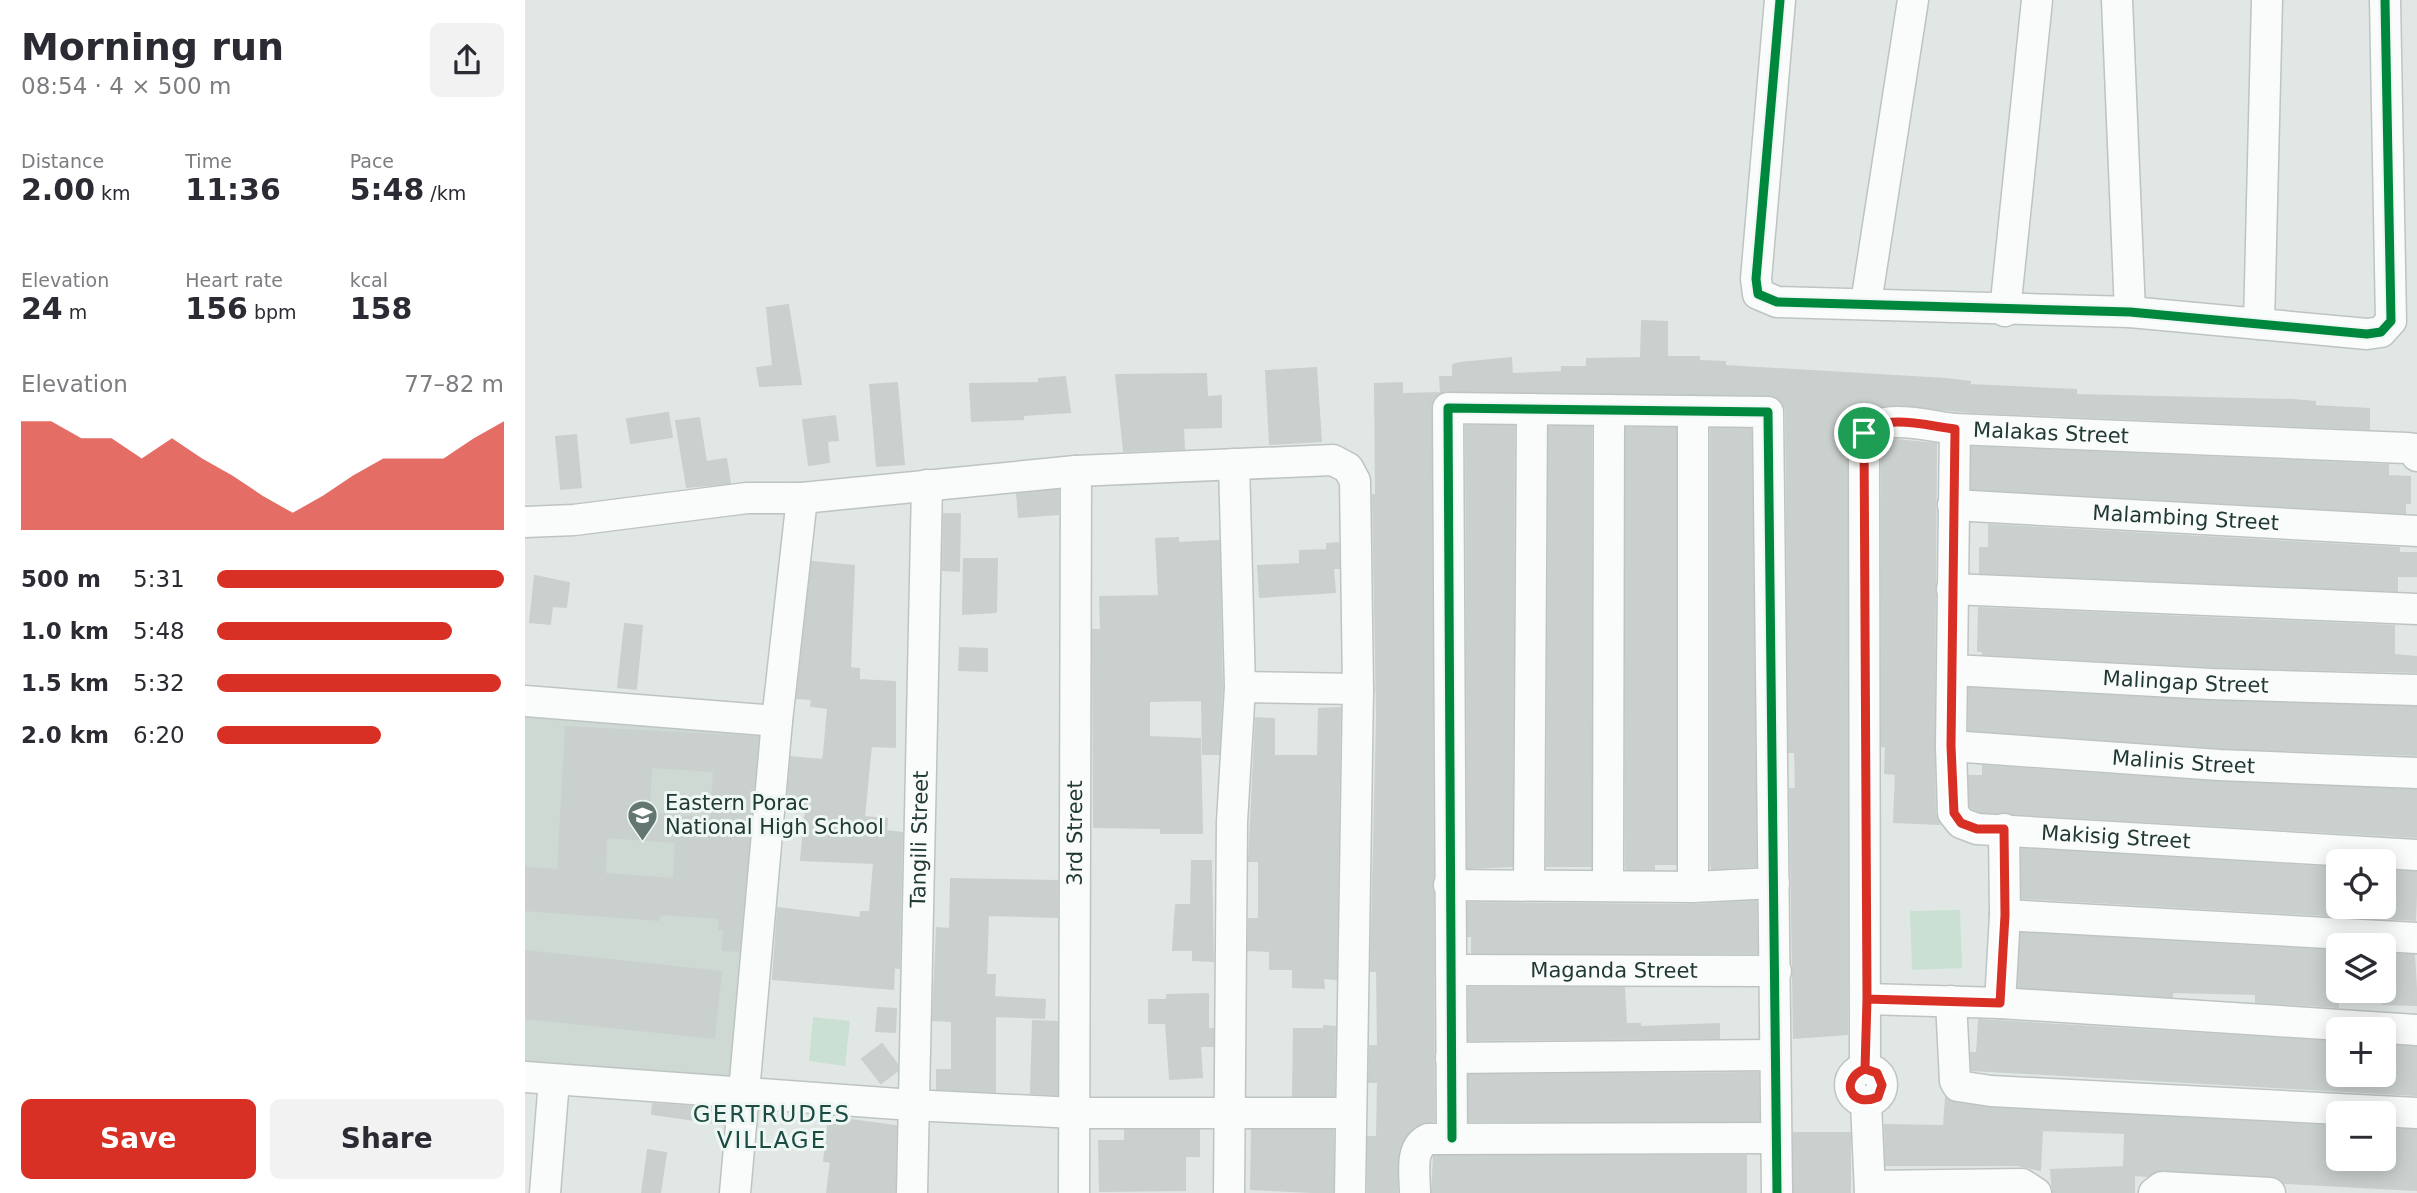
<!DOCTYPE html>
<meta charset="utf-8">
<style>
body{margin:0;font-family:"DejaVu Sans",sans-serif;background:#f2f2f3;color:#2b2b33;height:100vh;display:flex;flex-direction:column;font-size:26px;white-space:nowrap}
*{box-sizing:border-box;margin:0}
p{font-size:23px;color:#7c7c81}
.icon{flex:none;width:38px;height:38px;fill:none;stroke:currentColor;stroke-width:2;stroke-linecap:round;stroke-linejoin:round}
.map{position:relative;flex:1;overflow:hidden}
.panel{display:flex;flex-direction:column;background:#fff;width:525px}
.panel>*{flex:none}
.controls{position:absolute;left:1801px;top:849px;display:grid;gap:14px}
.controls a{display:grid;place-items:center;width:70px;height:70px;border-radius:10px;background:#fff;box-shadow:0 4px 18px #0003;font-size:35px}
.pin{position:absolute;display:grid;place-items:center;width:60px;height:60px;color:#fff;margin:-30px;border:4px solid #fff;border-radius:50%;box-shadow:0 2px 7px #0007}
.round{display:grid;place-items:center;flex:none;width:74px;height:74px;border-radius:10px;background:#f2f2f3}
.summary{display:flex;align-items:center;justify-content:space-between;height:119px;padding:0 21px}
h1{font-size:38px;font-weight:800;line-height:52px}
.figures{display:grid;grid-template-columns:repeat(3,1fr);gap:10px;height:119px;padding:7px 21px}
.figures div{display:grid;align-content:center}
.figures b{font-size:30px;font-weight:800}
.figures small{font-size:19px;font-weight:400}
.figures p{font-size:19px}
.chart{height:196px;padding:14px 21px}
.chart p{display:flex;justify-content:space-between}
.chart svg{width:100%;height:126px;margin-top:7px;fill:#d93025;opacity:.7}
.cta{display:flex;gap:14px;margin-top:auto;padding:14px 21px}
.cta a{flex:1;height:80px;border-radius:10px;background:#d93025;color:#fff;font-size:28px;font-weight:800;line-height:80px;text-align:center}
.cta a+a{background:#f2f2f3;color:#2b2b33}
ul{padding:0 21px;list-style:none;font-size:23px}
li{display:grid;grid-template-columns:112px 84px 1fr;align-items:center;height:52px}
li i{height:18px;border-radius:9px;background:#d93025}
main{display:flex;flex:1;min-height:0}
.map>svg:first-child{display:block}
.built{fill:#ced9d4}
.pitch{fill:#cae0d2}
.building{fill:#cad0cd;stroke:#cad0cd;stroke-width:2;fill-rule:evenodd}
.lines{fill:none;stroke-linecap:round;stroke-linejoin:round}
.minor-casing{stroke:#bec4c1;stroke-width:33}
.minor{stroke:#fafbfb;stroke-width:30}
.cycleway-casing{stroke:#eef7f3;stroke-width:13}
.cycleway{stroke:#00873e;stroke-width:9}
.route-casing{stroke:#fff;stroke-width:14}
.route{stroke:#d93025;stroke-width:9}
.labels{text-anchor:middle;stroke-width:6;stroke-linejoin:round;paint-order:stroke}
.street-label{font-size:21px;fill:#203934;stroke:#eef7f3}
.poi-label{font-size:21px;fill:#203934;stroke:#eef7f3;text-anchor:start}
.neighbourhood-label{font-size:23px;letter-spacing:2px;fill:#1c4b43;stroke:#eef7f3}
</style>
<main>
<section class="panel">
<div class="summary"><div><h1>Morning run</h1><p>08:54 · 4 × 500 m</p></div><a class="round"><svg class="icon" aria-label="share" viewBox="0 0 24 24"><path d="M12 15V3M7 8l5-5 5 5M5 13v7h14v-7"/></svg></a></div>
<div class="figures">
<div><p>Distance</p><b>2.00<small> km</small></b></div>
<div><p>Time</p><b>11:36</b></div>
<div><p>Pace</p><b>5:48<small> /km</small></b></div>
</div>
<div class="figures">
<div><p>Elevation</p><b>24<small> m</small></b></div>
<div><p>Heart rate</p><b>156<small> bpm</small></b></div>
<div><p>kcal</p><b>158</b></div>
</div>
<div class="chart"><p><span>Elevation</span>77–82 m</p>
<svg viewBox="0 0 160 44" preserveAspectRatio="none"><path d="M0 44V6L10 6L20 12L30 12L40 19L50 12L60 19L70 25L80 32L90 38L100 32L110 25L120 19L130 19L140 19L150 12L160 6V44z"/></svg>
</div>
<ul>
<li><b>500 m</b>5:31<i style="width:100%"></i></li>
<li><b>1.0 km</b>5:48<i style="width:82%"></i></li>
<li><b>1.5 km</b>5:32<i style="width:99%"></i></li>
<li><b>2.0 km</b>6:20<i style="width:57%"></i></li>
</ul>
<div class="cta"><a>Save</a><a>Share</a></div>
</section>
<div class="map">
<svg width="1892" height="1193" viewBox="0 0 1892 1193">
<rect width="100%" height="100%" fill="#e1e7e4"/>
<path class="built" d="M0 707 244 726 213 1083 0 1062Z"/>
<path class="pitch" d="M1435 910 1437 968 1387 970 1385 911Z
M288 1017 325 1021 320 1066 284 1061Z"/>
<path class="building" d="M263 305 276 384 235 386 232 368 248 366 242 308Z
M1117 321 1142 322V357H1174V361L1200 362V366L1421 379 1445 382V385L1551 390V395L1768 400 1790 402V406L1844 409V429L1446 412 1370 405 1342 410 1324 424 1322 1034 1269 1038 1265 789H1271L1270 752H1264L1261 412 1258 403 1243 395 916 392 915 377H928V365L935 363 986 358 987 374 1037 372V367H1062V359L1116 358Z
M791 368 796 441 745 444 741 371Z
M681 374 682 397 696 396V427L658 428 659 449 599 451 591 375Z
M540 377 545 412 498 415V419L447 421 445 384 514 383V379Z
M372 383 379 464 352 466 345 385Z
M877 383V394L915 393 906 408 909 1121 893 1125 877 1142 872 1162V1193H843V1137H852L853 1082H844L845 1046H853L852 971H846L852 717 848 495H851L850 384Z
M143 413 147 437 106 443 102 419Z
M310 416 313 440 302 441 304 462 284 465 278 420Z
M174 418 181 462 201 459 205 483 162 487 151 421Z
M941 426H989L987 866 943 868Z
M1024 427H1066V866H1022Z
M1101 428H1151V864H1129V869H1102L1101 865Z
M1186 429H1226L1231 866 1187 869 1186 864Z
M51 435 56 487 36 489 31 437Z
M1371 440 1411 444 1409 747 1410 814 1414 824 1369 822 1371 774 1360 773 1361 747 1357 746V443Z
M1447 447 1863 465V476L1885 477V503H1880V513L1447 489Z
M533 490V514L494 517 492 494Z
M419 514H435L434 571 418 570Z
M1464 525 1874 548V553H1892L1891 576H1872V591L1455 573V548H1464Z
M653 538V543L694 541 697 687 694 754H678L677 700 624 701V737L675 739 677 833H636V828L569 827 568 630H576L575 597 634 596 631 539Z
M813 543 814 568H808L810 592 735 597 733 566 775 564V551L802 550V544Z
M439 559H472L471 612 438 614Z
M287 562 329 566 325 668 334 669V680L370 682V747L346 746 339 817 362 819 361 831 377 833 374 968 369 967 368 989 248 979 253 908 335 918 336 912H345L349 863 276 860 281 809 262 807 266 757 298 760 299 753 303 708 286 706 287 699 272 698Z
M10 576 44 583 41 607 27 606 25 624 5 622Z
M1454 608 1869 626V655L1892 657V672L1687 667 1458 654V651H1453Z
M100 624 117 626 111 689 93 687Z
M435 648 462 649V671L434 670Z
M1444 688 1685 701 1892 707V755L1695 748 1444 730Z
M815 708 811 979 798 978 799 988 768 987V969H745V951L723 950 724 919H734V861H724L731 718 749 719V756H793L794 709Z
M41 727 233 737 214 951 198 950 199 929H194L195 918 135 914 134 920 0 910V868L33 870ZM126 767 189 771 186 818 124 814ZM81 837 151 842 149 879 80 874Z
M1458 766 1693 782 1892 790V837L1456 812 1445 807 1444 776H1458Z
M1497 849 1813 868V906H1858V871L1892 872 1890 920 1497 898Z
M667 861H686L688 961 668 960V950H648L651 905H666Z
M426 879 532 881V917L463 915 461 975H470L469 997 520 1000 519 1018 470 1016V1092L412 1089V1070H427V1021L408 1020 412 928 425 929Z
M1231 901 1232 953H947V936H943V903L1168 905Z
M1496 933 1813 951V1007L1731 1002V994L1647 992V997L1493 987Z
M0 951 196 972 189 1038 0 1018Z
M1858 954 1889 955 1892 1005 1858 1004Z
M944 988H1099L1101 1024H1115V1027L1194 1024V1038L944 1040Z
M683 994V1029H688V1046H675L677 1077 645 1079 641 1023H624V1000H642V995Z
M353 1008 371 1009 370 1032 351 1031Z
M1454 1020 1813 1042V1074H1858V1045L1892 1047V1095L1447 1070 1446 1053H1452Z
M508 1021 532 1022V1095L506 1093Z
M799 1026 810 1027 809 1096H768L769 1029H799Z
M357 1044 372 1064V1071L356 1083 337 1059Z
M1233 1073 1234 1121H944V1075Z
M1421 1098 1430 1103 1465 1108 1810 1126 1813 1158H1858V1129L1892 1130V1190L1759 1183 1746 1176 1638 1170 1623 1176 1609 1175V1193H1528L1526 1170 1599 1167 1600 1133 1517 1130 1515 1170 1492 1165H1361L1360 1125 1419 1126Z
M128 1104 200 1109 199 1124 127 1114Z
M304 1117 371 1126 370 1193H302L306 1162 299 1161Z
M600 1130H674V1156H660V1190L575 1191 574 1141H600Z
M727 1130H808V1193L726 1189Z
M1269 1133H1325V1193H1269Z
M123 1150 141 1153 135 1193H117Z
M909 1156H1221V1193H907Z"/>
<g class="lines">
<defs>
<g id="minor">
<path d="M1255 0 1231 279 1233 294 1252 302 1605 312 1842 334 1856 332 1866 321 1860 0"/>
<path d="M1592 0 1605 312"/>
<path d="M1341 303 1388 0"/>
<path d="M1480 311 1512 0"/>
<path d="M1734 324 1742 0"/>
<path id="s1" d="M1430 429 1426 746 1428 813 1436 823 1452 829 1892 855"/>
<path id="s2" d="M1428 505 1892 531"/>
<path d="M0 522 49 520 222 498H277L551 471 808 460 823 468 830 481 833 689 825 1193"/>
<path d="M1427 589 1892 609"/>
<path id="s3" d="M1428 670 1686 684 1892 690"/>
<path d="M715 687 833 689"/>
<path d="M0 701 252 721"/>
<path id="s4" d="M1426 746 1694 765 1892 773"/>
<path d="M1083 884 1084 410"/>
<path d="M924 885 1168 887 1249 883"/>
<path d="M1004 885 1007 409"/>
<path d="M1168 887V411"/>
<path d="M1480 915 1892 938"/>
<path id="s5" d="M926 970 1251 971"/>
<path d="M1342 999 1475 1003 1892 1030"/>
<path d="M1426 1001 1430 1081 1433 1086 1466 1091 1892 1113"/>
<path d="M1475 1003 1480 915 1479 829"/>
<path d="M926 1058 1250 1055"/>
<path id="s6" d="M1340 1069 1339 433C1361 413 1402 426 1430 429L1881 448 1890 449 1892 456"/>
<circle cx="1341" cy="1085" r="16"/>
<path d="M0 1077 387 1105 550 1113H824"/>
<path d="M1341 1102 1345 1193"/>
<path d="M927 1138 923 408 1243 412 1252 1193"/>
<path d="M1345 1186 1497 1184 1511 1193"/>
<path d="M20 1193 29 1080"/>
<path d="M210 1193 252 721 277 498"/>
<path id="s7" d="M387 1193 402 485"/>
<path id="s8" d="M549 1193 551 471"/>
<path d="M704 1193 707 822 715 687 709 464"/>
<path d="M890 1193C890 1174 884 1148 903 1139L1251 1138"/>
<path d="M1629 1193 1637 1187 1745 1193"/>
</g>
</defs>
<use href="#minor" class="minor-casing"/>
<use href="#minor" class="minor"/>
<defs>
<path id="cycleway" d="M1255 0 1231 279 1233 294 1252 302 1605 312 1842 334 1856 332 1866 321 1860 0
M927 1138 923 408 1243 412 1252 1193"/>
</defs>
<use href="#cycleway" class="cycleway-casing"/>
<use href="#cycleway" class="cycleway"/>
</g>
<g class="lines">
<defs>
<path id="route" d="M1339 433 1342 999 1340 1069C1314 1079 1325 1109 1353 1097L1357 1085 1352 1073 1340 1069 1342 999 1475 1003 1480 915 1479 829H1452L1436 823 1429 813 1426 746 1430 429C1402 426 1361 413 1339 433"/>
</defs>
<use href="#route" class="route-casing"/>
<use href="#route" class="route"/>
</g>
<defs>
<symbol id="school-pin" viewBox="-11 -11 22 30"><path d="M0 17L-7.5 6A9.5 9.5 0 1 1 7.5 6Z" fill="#647672" stroke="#eef7f3"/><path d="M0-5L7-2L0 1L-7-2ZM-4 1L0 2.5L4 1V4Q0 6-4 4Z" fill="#fff"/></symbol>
</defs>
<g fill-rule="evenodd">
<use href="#school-pin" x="100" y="798" width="35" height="47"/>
</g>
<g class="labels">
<g class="street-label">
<text dy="7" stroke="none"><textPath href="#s6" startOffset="826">Malakas Street</textPath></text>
<text dy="7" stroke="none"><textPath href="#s2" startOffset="233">Malambing Street</textPath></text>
<text dy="7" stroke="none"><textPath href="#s3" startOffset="233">Malingap Street</textPath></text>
<text dy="7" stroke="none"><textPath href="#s4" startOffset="233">Malinis Street</textPath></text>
<text dy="7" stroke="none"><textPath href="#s8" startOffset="360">3rd Street</textPath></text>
<text dy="7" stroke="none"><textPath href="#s1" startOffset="553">Makisig Street</textPath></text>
<text dy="7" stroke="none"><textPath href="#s7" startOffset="354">Tangili Street</textPath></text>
<text dy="7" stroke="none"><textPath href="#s5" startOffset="163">Maganda Street</textPath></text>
</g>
<g class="poi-label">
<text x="140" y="810">Eastern Porac<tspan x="140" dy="24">National High School</tspan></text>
</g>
<g class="neighbourhood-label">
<text x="247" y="1122">GERTRUDES<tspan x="247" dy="26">VILLAGE</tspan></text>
</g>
</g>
</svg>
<div class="controls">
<a><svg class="icon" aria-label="locate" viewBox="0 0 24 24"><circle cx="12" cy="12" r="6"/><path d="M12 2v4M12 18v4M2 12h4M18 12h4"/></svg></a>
<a><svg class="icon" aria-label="layers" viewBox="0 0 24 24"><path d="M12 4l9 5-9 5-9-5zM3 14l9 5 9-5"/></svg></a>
<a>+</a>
<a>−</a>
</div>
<div class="pin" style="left:1339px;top:433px;background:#1e9e55"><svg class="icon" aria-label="arrive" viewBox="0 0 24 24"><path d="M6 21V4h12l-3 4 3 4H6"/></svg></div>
</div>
</main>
